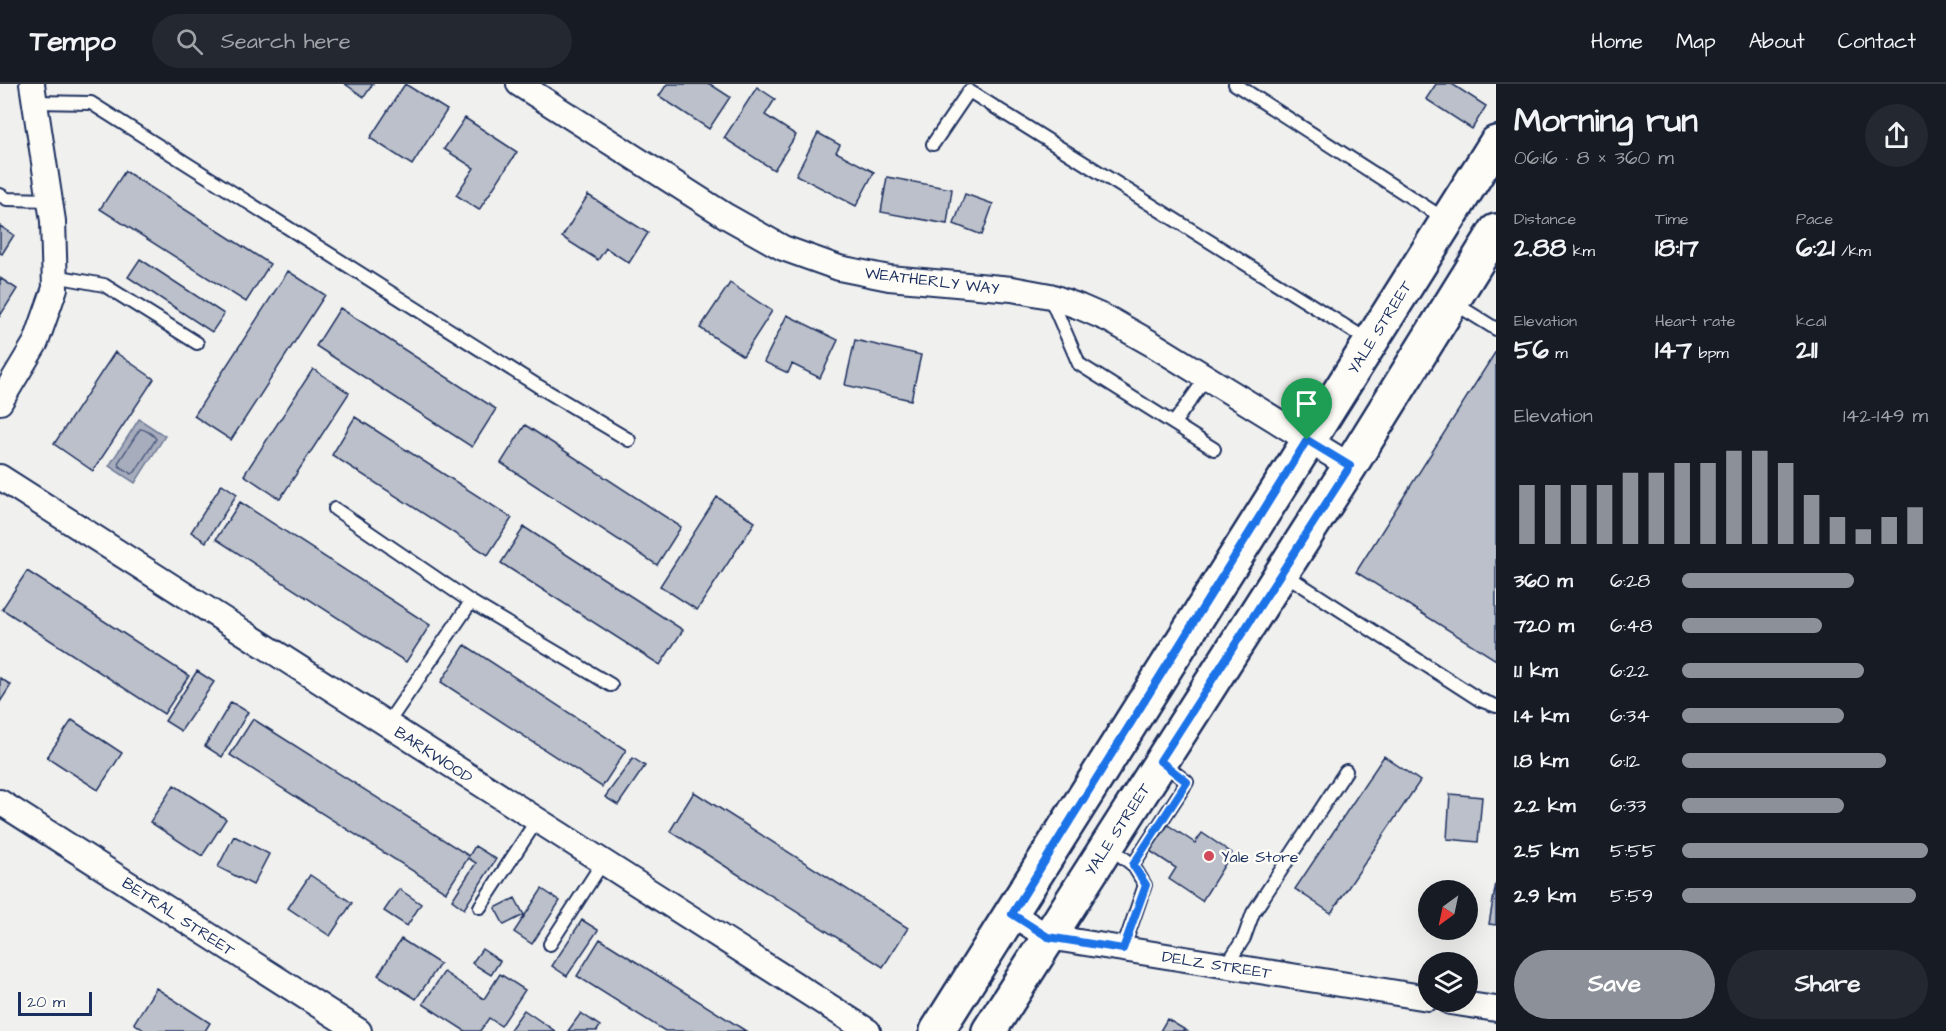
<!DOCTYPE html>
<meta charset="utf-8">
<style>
body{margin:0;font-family:"Architects Daughter",sans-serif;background:#242831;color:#f1f3f6;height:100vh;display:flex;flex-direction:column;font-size:22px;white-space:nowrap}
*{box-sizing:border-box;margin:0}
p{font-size:20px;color:#9ea1a6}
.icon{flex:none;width:33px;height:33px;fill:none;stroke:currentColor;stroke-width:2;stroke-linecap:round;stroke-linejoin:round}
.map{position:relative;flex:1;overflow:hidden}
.drawer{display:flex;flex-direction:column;background:#171b24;width:450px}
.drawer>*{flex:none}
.needle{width:39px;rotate:213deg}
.controls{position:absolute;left:1418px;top:796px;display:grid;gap:12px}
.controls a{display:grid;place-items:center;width:60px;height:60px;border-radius:50%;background:#171b24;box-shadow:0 6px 24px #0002;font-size:30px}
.scale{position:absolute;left:18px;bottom:15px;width:74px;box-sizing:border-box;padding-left:6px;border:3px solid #1b2f5e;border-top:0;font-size:16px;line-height:21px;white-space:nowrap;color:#1b2f5e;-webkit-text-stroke:4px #fdfcf7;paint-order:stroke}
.pin{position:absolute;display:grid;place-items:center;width:51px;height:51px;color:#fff;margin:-62px -26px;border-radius:50% 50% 50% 0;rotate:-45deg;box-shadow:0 0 6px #0007}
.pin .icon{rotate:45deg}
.round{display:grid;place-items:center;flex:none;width:63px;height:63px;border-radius:32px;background:#242831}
.overview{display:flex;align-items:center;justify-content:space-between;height:102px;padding:0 18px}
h1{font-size:33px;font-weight:700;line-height:45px}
.stats{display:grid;grid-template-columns:repeat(3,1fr);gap:9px;height:102px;padding:6px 18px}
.stats div{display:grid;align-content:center}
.stats b{font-size:26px;font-weight:700}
.stats small{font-size:16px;font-weight:400}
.stats p{font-size:16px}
.chart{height:168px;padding:12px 18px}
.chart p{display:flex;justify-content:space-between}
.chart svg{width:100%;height:108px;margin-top:6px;stroke:#8c9099;stroke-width:6}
.button{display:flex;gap:12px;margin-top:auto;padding:12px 18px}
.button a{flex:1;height:69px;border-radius:36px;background:#8c9099;color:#fff;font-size:24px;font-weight:700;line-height:69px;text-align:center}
.button a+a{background:#242831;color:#f1f3f6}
ul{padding:0 18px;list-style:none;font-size:20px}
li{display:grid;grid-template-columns:96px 72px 1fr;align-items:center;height:45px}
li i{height:15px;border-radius:8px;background:#8c9099}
header{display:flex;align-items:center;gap:36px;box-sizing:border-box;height:84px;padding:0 30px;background:#171b24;border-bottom:2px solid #363941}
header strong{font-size:28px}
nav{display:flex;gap:33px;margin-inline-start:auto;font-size:21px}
.search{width:420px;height:54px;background:#242831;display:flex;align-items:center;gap:15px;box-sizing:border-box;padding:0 21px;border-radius:33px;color:#9ea1a6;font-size:22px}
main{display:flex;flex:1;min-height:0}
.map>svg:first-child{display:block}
.water{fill:#a7adbd;stroke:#6f7b97;stroke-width:1.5}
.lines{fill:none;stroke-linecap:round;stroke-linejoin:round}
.shore{stroke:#536184;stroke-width:1.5}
.building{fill:#bbc0ca;stroke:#1b2f5e;stroke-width:1.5}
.service-casing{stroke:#1b2f5e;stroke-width:16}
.minor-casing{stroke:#1b2f5e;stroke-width:28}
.secondary-casing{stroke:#1b2f5e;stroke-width:38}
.service{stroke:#fdfcf7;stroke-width:12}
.minor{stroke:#fdfcf7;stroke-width:24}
.secondary{stroke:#fdfcf7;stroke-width:33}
.route-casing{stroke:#fff;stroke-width:12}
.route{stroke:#1a73e8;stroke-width:8}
.poi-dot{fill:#d1495b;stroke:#fdfcf7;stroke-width:2}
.labels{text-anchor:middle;stroke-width:5;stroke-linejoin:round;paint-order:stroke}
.street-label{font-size:16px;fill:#1b2f5e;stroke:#fdfcf7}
.poi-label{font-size:16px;fill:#1b2f5e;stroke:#fdfcf7;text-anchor:start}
</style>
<header>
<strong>Tempo</strong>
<div class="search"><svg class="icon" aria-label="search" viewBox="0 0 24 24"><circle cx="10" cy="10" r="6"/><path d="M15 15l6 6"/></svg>Search here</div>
<nav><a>Home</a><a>Map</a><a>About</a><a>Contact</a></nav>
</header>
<main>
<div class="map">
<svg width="1496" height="947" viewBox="0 0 1496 947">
<rect width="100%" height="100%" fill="#f0f0ee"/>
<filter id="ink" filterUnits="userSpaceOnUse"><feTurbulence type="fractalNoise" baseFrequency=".0167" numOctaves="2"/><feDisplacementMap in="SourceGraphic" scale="12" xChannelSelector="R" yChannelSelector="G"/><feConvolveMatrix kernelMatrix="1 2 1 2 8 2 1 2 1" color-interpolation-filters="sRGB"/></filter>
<g filter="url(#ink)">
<path class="water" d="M139 335 165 352 135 399 109 382Z"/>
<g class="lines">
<path class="shore" d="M140 345C145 345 154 351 156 355L135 388 132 390 119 382 118 379Z"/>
</g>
<path class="building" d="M345 0H373L364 13Z
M405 0 447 26 412 81 370 54Z
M667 0H710L730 13 709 45 659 12Z
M1436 0H1452L1486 22 1472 45 1426 15Z
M757 3 775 15 765 31 796 51 774 86 724 54Z
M465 34 517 68 479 126 456 111 474 84 444 65Z
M818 49 840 61 836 68 874 88 856 122 796 91Z
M125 87 270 180 246 218 100 125Z
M887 93 952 105 947 140 881 128Z
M965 110 993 120 982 151 954 140Z
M588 111 648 149 629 179 606 164 598 176 562 153Z
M0 142 14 151 2 170 0 169Z
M140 175 224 230 212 248 128 193Z
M288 187 325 211 231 356 194 332Z
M0 194 17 205 0 232Z
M730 199 772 227 743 272 700 244Z
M340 224 496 325 472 363 316 262Z
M787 231 838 256 820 294 792 280 788 289 764 278Z
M855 256 921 271 911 316 845 301Z
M1496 267V576L1356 488Z
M115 268 154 295 93 387 54 360Z
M313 285 349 309 280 415 244 391Z
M355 333 512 434 488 471 332 371Z
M525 341 681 443 657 481 501 379Z
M222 400 237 410 206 458 191 448Z
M717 413 755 438 697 526 660 502Z
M240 418 430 541 406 578 216 455Z
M524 443 683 546 660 581 501 479Z
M27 487 189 592 164 630 2 525Z
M465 561 626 666 602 703 441 598Z
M197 587 214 598 181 647 165 637Z
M0 594 11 601 0 618Z
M231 618 248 628 222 673 205 662Z
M253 635 469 772 475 762 496 775 464 825 452 816 476 779 468 774 446 808 230 671Z
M72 636 122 669 98 706 47 673Z
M1384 672 1420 697 1331 829 1295 805Z
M633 674 645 682 618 721 605 713Z
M174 701 226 735 202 772 150 738Z
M694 708 908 844 883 883 670 747Z
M1450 710 1482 713 1478 758 1447 755Z
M1168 741 1195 759 1202 749 1232 769 1202 817 1169 795 1176 784 1150 767Z
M234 752 269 770 253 801 218 783Z
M310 791 352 819 330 852 288 824Z
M1496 799V841L1489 840Z
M399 805 421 820 407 842 384 827Z
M542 805 560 817 532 860 514 848Z
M515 814 524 831 504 841 495 824Z
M582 836 598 846 567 892 552 882Z
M401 855 440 880 416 915 378 891Z
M600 855 746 947H665L577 892Z
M482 865 500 877 491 891 472 879Z
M444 888 484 915 500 890 525 906 501 942 489 934 480 947H465L423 920Z
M156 904 210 939 205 947H145L134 939Z
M524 926 555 947H509Z
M581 929 600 942 597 947H568Z
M1167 935 1187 947H1160Z"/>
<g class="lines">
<defs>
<path id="service" d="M1235 0 1446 136
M35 18 91 19 538 302 629 356
M933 60 969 7 1369 257
M0 111 7 115 51 116
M55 192 104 201 197 259
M1050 213 1079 280 1214 365
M1454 219 1496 245
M1174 339 1206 294
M335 425 471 518 387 640
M1283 489 1480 616 1496 622
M471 518 611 601
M1108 762 1133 781
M480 823 537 736
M550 860 603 778
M1123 865 1145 801 1133 781 1187 698 1161 678
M1226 882 1244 854 1253 829 1346 687"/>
<path id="minor" d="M519 0 726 132 783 164 839 184 889 194 1012 205 1050 212 1080 223 1110 236 1154 261 1350 382
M0 318 36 258 55 204 53 137 32 0
M0 393 868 947
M0 718 359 947
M1012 830 1048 853 1428 914
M1450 918 1496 925"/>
<path id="secondary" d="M937 947 1496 59
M989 947 1350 382 1496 147"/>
</defs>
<use href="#service" class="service-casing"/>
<use href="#minor" class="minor-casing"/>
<use href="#secondary" class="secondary-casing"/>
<use href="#service" class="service"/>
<use href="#minor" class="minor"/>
<use href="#secondary" class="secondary"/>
</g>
</g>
<g class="lines" filter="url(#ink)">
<defs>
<path id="route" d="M1307 356 1350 382 1160 677 1187 698 1133 781 1146 801 1123 865 1048 853 1012 830Z"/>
</defs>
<use href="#route" class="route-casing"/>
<use href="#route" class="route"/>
</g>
<circle class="poi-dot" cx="1209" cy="772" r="6"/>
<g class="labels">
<g class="street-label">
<text transform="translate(932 196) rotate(7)" y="6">WEATHERLY WAY</text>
<text transform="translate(1379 243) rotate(-58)" y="6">YALE STREET</text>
<text transform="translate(434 670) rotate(33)" y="6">BARKWOOD</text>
<text transform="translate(1117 745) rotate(-57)" y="6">YALE STREET</text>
<text transform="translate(179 832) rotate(33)" y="6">BETRAL STREET</text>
<text transform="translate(1217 880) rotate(9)" y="6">DELZ STREET</text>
</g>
<g class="poi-label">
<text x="1221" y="778">Yale Store</text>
</g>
</g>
</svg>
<div class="controls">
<a><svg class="needle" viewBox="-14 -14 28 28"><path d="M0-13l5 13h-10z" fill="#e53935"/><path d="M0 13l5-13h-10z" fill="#9ea1a6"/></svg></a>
<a><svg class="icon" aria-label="layers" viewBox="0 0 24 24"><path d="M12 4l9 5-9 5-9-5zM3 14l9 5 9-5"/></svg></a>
</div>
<div class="scale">20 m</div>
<div class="pin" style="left:1307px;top:356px;background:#1e9e55"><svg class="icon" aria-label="arrive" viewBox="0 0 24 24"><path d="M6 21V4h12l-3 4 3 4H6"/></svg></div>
</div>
<section class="drawer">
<div class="overview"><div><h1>Morning run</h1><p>06:16 · 8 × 360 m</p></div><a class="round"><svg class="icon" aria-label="share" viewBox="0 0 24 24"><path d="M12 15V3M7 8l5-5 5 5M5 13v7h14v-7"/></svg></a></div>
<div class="stats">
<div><p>Distance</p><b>2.88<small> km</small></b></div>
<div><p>Time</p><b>18:17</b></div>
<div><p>Pace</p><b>6:21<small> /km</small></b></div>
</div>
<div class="stats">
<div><p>Elevation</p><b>56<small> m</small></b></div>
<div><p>Heart rate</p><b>147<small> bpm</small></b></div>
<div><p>kcal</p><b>211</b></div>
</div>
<div class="chart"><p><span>Elevation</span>142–149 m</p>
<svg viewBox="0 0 160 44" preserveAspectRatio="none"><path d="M5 44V20M15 44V20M25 44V20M35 44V20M45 44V15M55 44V15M65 44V11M75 44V11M85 44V6M95 44V6M105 44V11M115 44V24M125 44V33M135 44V38M145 44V33M155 44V29"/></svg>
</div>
<ul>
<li><b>360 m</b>6:28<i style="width:70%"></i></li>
<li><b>720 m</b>6:48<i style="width:57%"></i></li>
<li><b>1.1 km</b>6:22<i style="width:74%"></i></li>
<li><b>1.4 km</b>6:34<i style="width:66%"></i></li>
<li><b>1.8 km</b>6:12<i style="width:83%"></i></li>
<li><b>2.2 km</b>6:33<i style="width:66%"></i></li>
<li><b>2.5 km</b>5:55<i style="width:100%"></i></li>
<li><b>2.9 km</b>5:59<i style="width:95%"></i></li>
</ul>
<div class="button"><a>Save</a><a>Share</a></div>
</section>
</main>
